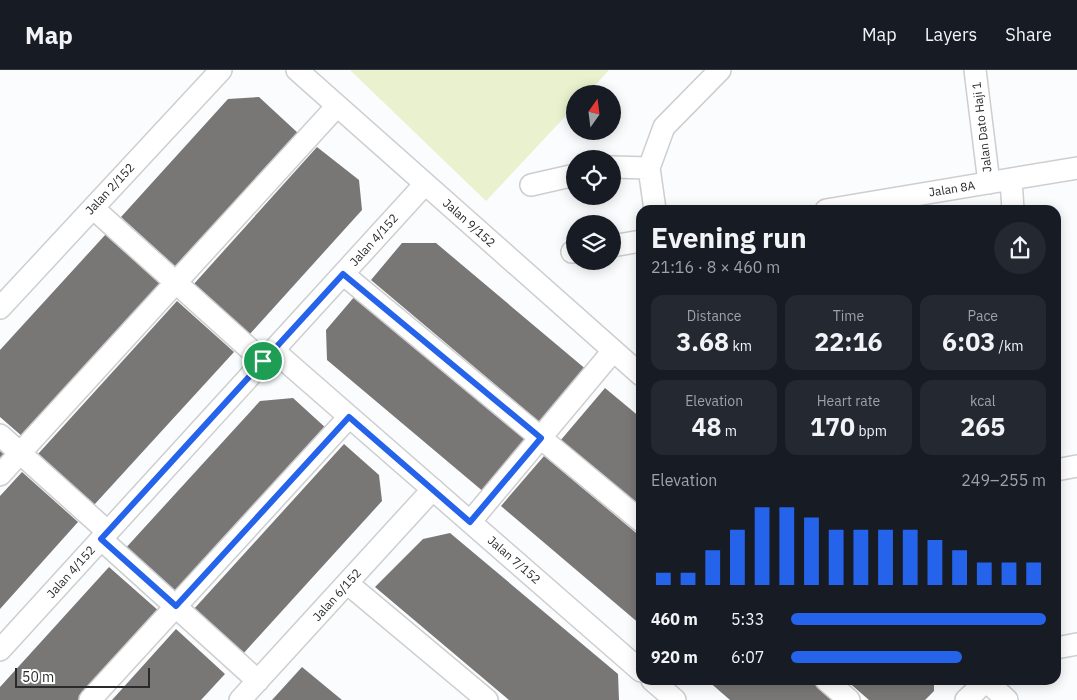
<!DOCTYPE html>
<meta charset="utf-8">
<style>
body{margin:0;font-family:"IBM Plex Sans",sans-serif;background:#242831;color:#f1f3f6;height:100vh;display:flex;flex-direction:column;font-size:19px;white-space:nowrap}
*{box-sizing:border-box;margin:0}
p{font-size:16px;color:#9ea1a6}
.icon{flex:none;width:28px;height:28px;fill:none;stroke:currentColor;stroke-width:2;stroke-linecap:round;stroke-linejoin:round}
.map{position:relative;flex:1;overflow:hidden}
.side{position:absolute;left:636px;top:135px;width:425px;height:480px;display:flex;flex-direction:column;background:#171b24;border-radius:15px;box-shadow:0 2px 12px #0003}
.side>*{flex:none}
.needle{width:32px;rotate:14deg}
.fabs{position:absolute;left:566px;top:15px;display:grid;gap:10px}
.fabs a{display:grid;place-items:center;width:55px;height:55px;border-radius:50%;background:#171b24;box-shadow:0 2px 12px #0003;font-size:25px}
.scale{position:absolute;left:15px;bottom:12px;width:135px;box-sizing:border-box;padding-left:5px;border:2px solid #292a2b;border-top:0;font-size:14px;line-height:18px;white-space:nowrap;color:#292a2b;-webkit-text-stroke:4px #fff;paint-order:stroke}
.pin{position:absolute;display:grid;place-items:center;width:42px;height:42px;color:#fff;margin:-21px;border:2px solid #fff;border-radius:50%;box-shadow:0 1px 5px #0007}
.round{display:grid;place-items:center;flex:none;width:52px;height:52px;border-radius:26px;background:#242831}
.head{display:flex;align-items:center;justify-content:space-between;height:85px;padding:0 15px}
h1{font-size:28px;font-weight:800;line-height:38px}
.metrics{display:grid;grid-template-columns:repeat(3,1fr);gap:8px;height:85px;padding:5px 15px}
.metrics div{display:grid;align-content:center;border-radius:12px;background:#242831;text-align:center}
.metrics b{font-size:25px;font-weight:800}
.metrics small{font-size:14px;font-weight:400}
.metrics p{font-size:14px}
.chart{height:140px;padding:10px 15px}
.chart p{display:flex;justify-content:space-between}
.chart svg{width:100%;height:90px;margin-top:5px;stroke:#2563eb;stroke-width:6}
ul{padding:0 15px;list-style:none;font-size:16px}
li{display:grid;grid-template-columns:80px 60px 1fr;align-items:center;height:38px}
li i{height:12px;border-radius:6px;background:#2563eb}
header{display:flex;align-items:center;gap:30px;box-sizing:border-box;height:70px;padding:0 25px;background:#171b24;border-bottom:1px solid #363941}
header strong{font-size:24px}
nav{display:flex;gap:28px;margin-inline-start:auto;font-size:18px}
.map>svg:first-child{display:block}
.green{fill:#eaf1ce}
.building{fill:#797776}
.lines{fill:none;stroke-linecap:round;stroke-linejoin:round}
.minor-casing{stroke:#cdced0;stroke-width:24}
.minor{stroke:#fff;stroke-width:21}
.route-casing{stroke:#fff;stroke-width:10}
.route{stroke:#2563eb;stroke-width:6}
.labels{text-anchor:middle;stroke-width:5;stroke-linejoin:round;paint-order:stroke}
.street-label{font-size:12px;fill:#292a2b;stroke:#fff}
</style>
<header>
<strong>Map</strong>
<nav><a>Map</a><a>Layers</a><a>Share</a></nav>
</header>
<div class="map">
<svg width="1077" height="630" viewBox="0 0 1077 630">
<rect width="100%" height="100%" fill="#fafcfe"/>
<path class="green" d="M350 0H609L587 24H575V36L486 131Z"/>
<path class="building" d="M259 27 299 64 177 198 121 147 228 29Z
M317 77 359 110 362 140 249 265 193 215Z
M106 164 162 215 23 367 0 347V280Z
M402 173H436L588 301 542 354 371 210Z
M355 226 528 372 485 423 327 290 326 260Z
M177 231 234 282 94 435 38 384Z
M605 318 641 348V439L560 371Z
M293 328 327 359 174 527 123 481 260 331Z
M344 374 379 405 382 431 242 585 193 540Z
M0 379 7 386 0 393Z
M544 386 641 467V555L501 436Z
M22 402 78 452 0 539V426Z
M450 463 618 604 619 630H509L375 517 423 469Z
M109 497 160 542 80 630H0V617Z
M176 559 225 604 201 630H112Z
M302 597 342 630H272Z
M707 610H811L834 630H730Z
M846 610H934V621L925 630H869Z"/>
<g class="lines">
<defs>
<path id="minor" d="M297 0 641 305
M975 0 989 113
M612 97 649 98
M1011 109 1013 140
M531 115 575 105
M93 138 263 291
M655 140 649 98 664 57 720 0
M826 140 1077 98
M612 176 641 171
M572 182H575
M343 204 641 451
M0 238 221 0
M273 280 641 601
M0 365 108 462
M1056 400 1077 396
M0 405 337 36
M470 452 613 281
M101 469 258 611
M347 513 487 630
M1056 578 1077 574
M0 580 425 114
M652 610 675 630
M826 610 849 630
M985 610 1007 630
M90 630 349 347
M240 630 433 419
M966 630 986 611"/>
</defs>
<use href="#minor" class="minor-casing"/>
<use href="#minor" class="minor"/>
</g>
<g class="lines">
<defs>
<path id="route" d="M343 204 541 368 470 452 349 347 176 536 101 469Z"/>
</defs>
<use href="#route" class="route-casing"/>
<use href="#route" class="route"/>
</g>
<g class="labels">
<g class="street-label">
<text transform="translate(982 57) rotate(-97)" y="4">Jalan Dato Haji 1</text>
<text transform="translate(110 119) rotate(-47)" y="4">Jalan 2/152</text>
<text transform="translate(952 119) rotate(-9)" y="4">Jalan 8A</text>
<text transform="translate(469 153) rotate(42)" y="4">Jalan 9/152</text>
<text transform="translate(374 170) rotate(-48)" y="4">Jalan 4/152</text>
<text transform="translate(514 490) rotate(41)" y="4">Jalan 7/152</text>
<text transform="translate(71 502) rotate(-48)" y="4">Jalan 4/152</text>
<text transform="translate(337 525) rotate(-48)" y="4">Jalan 6/152</text>
</g>
</g>
</svg>
<div class="fabs">
<a><svg class="needle" viewBox="-14 -14 28 28"><path d="M0-13l5 13h-10z" fill="#e53935"/><path d="M0 13l5-13h-10z" fill="#9ea1a6"/></svg></a>
<a><svg class="icon" aria-label="locate" viewBox="0 0 24 24"><circle cx="12" cy="12" r="6"/><path d="M12 2v4M12 18v4M2 12h4M18 12h4"/></svg></a>
<a><svg class="icon" aria-label="layers" viewBox="0 0 24 24"><path d="M12 4l9 5-9 5-9-5zM3 14l9 5 9-5"/></svg></a>
</div>
<div class="scale">50 m</div>
<div class="pin" style="left:263px;top:291px;background:#1e9e55"><svg class="icon" aria-label="arrive" viewBox="0 0 24 24"><path d="M6 21V4h12l-3 4 3 4H6"/></svg></div>
<section class="side">
<div class="head"><div><h1>Evening run</h1><p>21:16 · 8 × 460 m</p></div><a class="round"><svg class="icon" aria-label="share" viewBox="0 0 24 24"><path d="M12 15V3M7 8l5-5 5 5M5 13v7h14v-7"/></svg></a></div>
<div class="metrics">
<div><p>Distance</p><b>3.68<small> km</small></b></div>
<div><p>Time</p><b>22:16</b></div>
<div><p>Pace</p><b>6:03<small> /km</small></b></div>
</div>
<div class="metrics">
<div><p>Elevation</p><b>48<small> m</small></b></div>
<div><p>Heart rate</p><b>170<small> bpm</small></b></div>
<div><p>kcal</p><b>265</b></div>
</div>
<div class="chart"><p><span>Elevation</span>249–255 m</p>
<svg viewBox="0 0 160 44" preserveAspectRatio="none"><path d="M5 44V38M15 44V38M25 44V27M35 44V17M45 44V6M55 44V6M65 44V11M75 44V17M85 44V17M95 44V17M105 44V17M115 44V22M125 44V27M135 44V33M145 44V33M155 44V33"/></svg>
</div>
<ul>
<li><b>460 m</b>5:33<i style="width:100%"></i></li>
<li><b>920 m</b>6:07<i style="width:67%"></i></li>
</ul>
</section>
</div>
